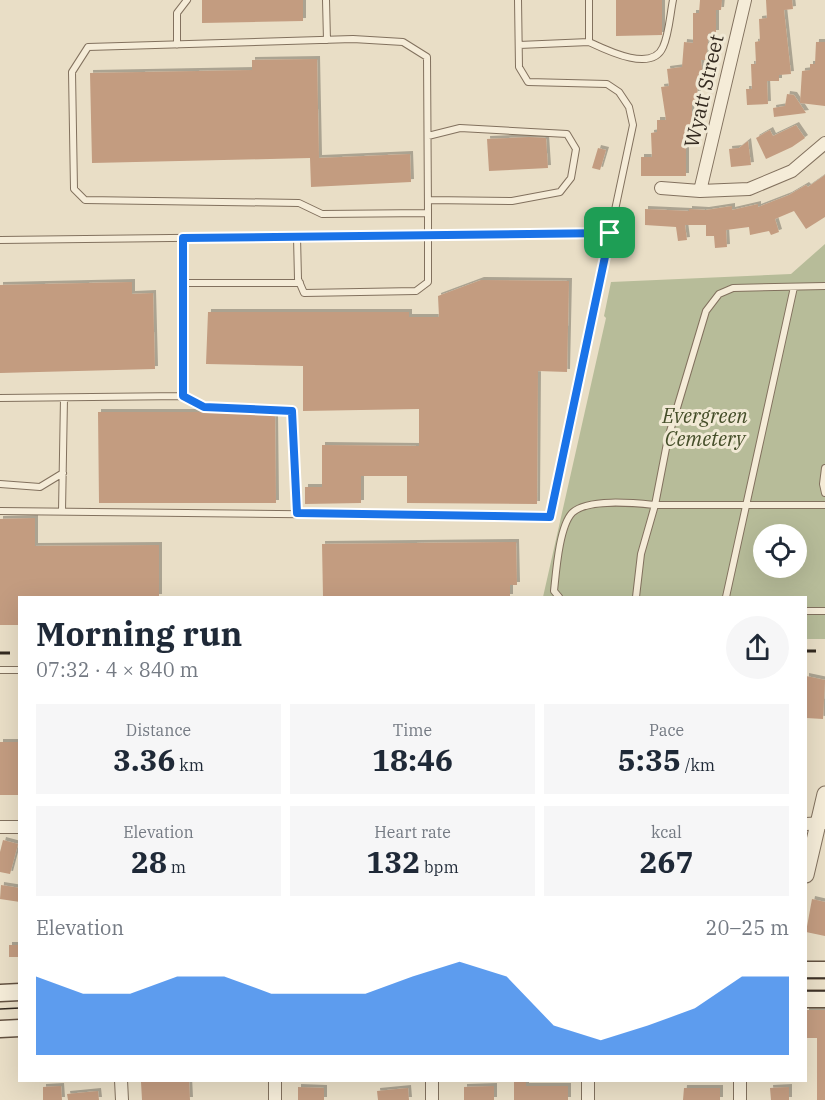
<!DOCTYPE html>
<meta charset="utf-8">
<style>
body{margin:0;font-family:"IBM Plex Serif",serif;background:#f6f6f7;color:#1f2937;height:100vh;display:flex;flex-direction:column;font-size:22px;white-space:nowrap}
*{box-sizing:border-box;margin:0}
p{font-size:20px;color:#747a83}
.icon{flex:none;width:33px;height:33px;fill:none;stroke:currentColor;stroke-width:2;stroke-linecap:round;stroke-linejoin:round}
.map{position:relative;flex:1;overflow:hidden}
.details{position:absolute;left:18px;top:596px;width:789px;height:486px;display:flex;flex-direction:column;background:#fff;border-radius:0px;box-shadow:0 6px 24px #0002}
.details>*{flex:none}
.buttons{position:absolute;left:753px;top:524px;display:grid;gap:12px}
.buttons a{display:grid;place-items:center;width:54px;height:54px;border-radius:50%;background:#fff;box-shadow:0 6px 24px #0002;font-size:30px}
.pin{position:absolute;display:grid;place-items:center;width:51px;height:51px;color:#fff;margin:-26px;border-radius:12px;box-shadow:0 3px 9px #0006}
.round{display:grid;place-items:center;flex:none;width:63px;height:63px;border-radius:32px;background:#f6f6f7}
.overview{display:flex;align-items:center;justify-content:space-between;height:102px;padding:0 18px}
h1{font-size:33px;font-weight:700;line-height:45px}
.figures{display:grid;grid-template-columns:repeat(3,1fr);gap:9px;height:102px;padding:6px 18px}
.figures div{display:grid;align-content:center;border-radius:0px;background:#f6f6f7;text-align:center}
.figures b{font-size:30px;font-weight:700}
.figures small{font-size:16px;font-weight:400}
.figures p{font-size:16px}
.chart{height:168px;padding:12px 18px}
.chart p{display:flex;justify-content:space-between}
.chart svg{width:100%;height:108px;margin-top:6px;fill:#1a73e8;opacity:.7}
.map>svg:first-child{display:block}
.cemetery{fill:#b7bc99;fill-rule:evenodd}
.building{fill:#c39c80;filter:url(#shadow)}
.lines{fill:none;stroke-linecap:round;stroke-linejoin:round}
.service-casing{stroke:#82715e;stroke-width:8}
.minor-casing{stroke:#82715e;stroke-width:14}
.tertiary-casing{stroke:#82715e;stroke-width:17}
.secondary-casing{stroke:#645241;stroke-width:19}
.service{stroke:#f5ecd8;stroke-width:6}
.minor{stroke:#f5ecd8;stroke-width:12}
.tertiary{stroke:#f5ecd8;stroke-width:15}
.secondary{stroke:#f5ecd8;stroke-width:16}
.tram{stroke:#342a20;stroke-width:1.5}
.rail{stroke:#342a20;stroke-width:3;stroke-dasharray:10 10;stroke-linecap:butt}
.route-casing{stroke:#fff;stroke-width:12}
.route{stroke:#1a73e8;stroke-width:8}
.labels{text-anchor:middle;stroke-width:6;stroke-linejoin:round;paint-order:stroke}
.street-label{font-size:20px;fill:#342a20;stroke:#f1e9d5}
.park-label{font-size:20px;font-style:italic;fill:#454e29;stroke:#f1e9d5}
</style>
<div class="map">
<svg width="825" height="1100" viewBox="0 0 825 1100">
<defs>
<filter id="shadow"><feDropShadow dx="3" dy="-3" stdDeviation="0" flood-color="#0004"/></filter>
</defs>
<rect width="100%" height="100%" fill="#e9dec6"/>
<path class="cemetery" d="M825 244V639H806V597H543L606 318 604 316 611 282 791 274ZM764 534H796V567H764Z"/>
<path class="building" d="M202 0H303V21L202 23Z
M616 0H662V35L616 36Z
M700 0H722L721 10H716V33H709L706 60H701L703 78 696 79 699 104 692 105V129H686V176H641V157H652L651 133 657 132V120H666L661 87 669 86 667 69 682 67 684 42 693 43V13H699Z
M766 0H792L793 9 784 10 791 74 779 75V81H767L768 104 747 105 746 89H752L751 64H756L755 42 760 41 759 19 767 18Z
M816 42H825V106L800 103 802 71 810 70V64H815Z
M317 59 319 158 410 154 411 182 311 187 310 158 92 163 90 73 252 70V60Z
M787 94 794 95 806 113 774 117 773 108 785 106Z
M796 125 805 138 792 147 766 159 756 138 770 130 773 136Z
M529 137 546 138 548 168 489 171 487 139Z
M748 141 751 165 731 167 729 149 739 148Z
M598 148 606 150 600 170 592 168Z
M825 175V217L806 229 794 211 775 219 779 232 771 235 769 231 750 235 749 227 726 230 727 247 715 248 714 236H706V225H685L687 240 678 241 676 227 645 225V209L689 211V209L706 210 732 206V210L758 204V207L789 195 806 185 808 187Z
M481 280 569 281 567 372 538 371 537 504 407 503V476H361V503L305 504V487H322V445L419 446V409L303 411V366L206 364 208 312H409V317H439L438 296Z
M132 282V294L153 293 155 369 0 373V285Z
M98 412H202L275 415 276 503H99Z
M35 518V546L159 545V597H20V625H0V519Z
M516 542 517 585H510V597H323L322 544Z
M806 676 825 680 823 719 806 718Z
M0 742H20V795H0Z
M3 840 18 844 10 874 0 872V852Z
M1 885 20 888V902L0 899Z
M812 899 825 902V936L806 932Z
M9 945H20V957H9Z
M806 1010H825V1100H817V1038H806Z
M160 1080H189L190 1100H142L141 1082Z
M514 1080H526V1086H568V1100H514Z
M61 1086 62 1100H43V1087Z
M494 1086V1100H464V1087Z
M298 1087 324 1088V1100H298Z
M789 1087V1100H771L770 1088Z
M408 1088 409 1100H378L377 1091Z
M684 1088H720V1100H683Z
M98 1091 99 1100H68L67 1094Z"/>
<g class="lines">
<defs>
<path id="service" d="M326 0 327 40
M589 42C606 50 652 73 663 47 669 34 670 15 673 0
M177 45V13L187 0
M519 45 589 42V0
M428 136 460 128 567 134 576 149 571 178 560 192 512 201 428 200
M297 237 298 279 304 293 416 291 428 282V213L322 214 299 203 85 200 74 189 72 72 88 47 353 39 403 42 427 57 428 213
M0 240 610 233
M183 283H300
M825 286 733 288 719 294 706 311 668 438 655 505H825
M184 396 204 407 292 411 297 513
M0 398 184 396 183 238
M825 468 823 484 825 493
M0 484 40 487 63 473
M0 511 550 517 633 125 629 107 619 92 607 84 528 82 519 67 518 0
M62 511 64 398
M559 597 554 591C556 573 559 527 572 513 587 498 635 503 655 505L641 554 636 597
M726 597 794 287
M806 611H825
M0 670H20"/>
<path id="minor" d="M661 188 700 191 749 189 792 171 825 143
M700 191 745 0
M806 824 825 823
M0 827H20
M121 1080 122 1100
M275 1080V1100
M588 1080V1100
M740 1080V1100
M432 1100V1080"/>
<path id="tertiary" d="M806 875 825 794"/>
<path id="secondary" d="M806 970H825
M0 993 20 992
M806 999H825
M0 1029 20 1028"/>
</defs>
<use href="#service" class="service-casing"/>
<use href="#minor" class="minor-casing"/>
<use href="#tertiary" class="tertiary-casing"/>
<use href="#secondary" class="secondary-casing"/>
<use href="#service" class="service"/>
<use href="#minor" class="minor"/>
<use href="#tertiary" class="tertiary"/>
<use href="#secondary" class="secondary"/>
<path class="tram" d="M806 978H825
M806 991H825
M0 1009 20 1008"/>
<path class="rail" d="M806 651H825
M0 653H20"/>
</g>
<g class="lines">
<defs>
<path id="route" d="M610 233 550 517 297 513 292 411 204 407 183 396V238Z"/>
</defs>
<use href="#route" class="route-casing"/>
<use href="#route" class="route"/>
</g>
<g class="labels">
<g class="street-label">
<text transform="translate(704 91) rotate(-77)" y="7">Wyatt Street</text>
</g>
<g class="park-label">
<text x="705" y="423">Evergreen<tspan x="705" dy="23">Cemetery</tspan></text>
</g>
</g>
</svg>
<div class="buttons">
<a><svg class="icon" aria-label="locate" viewBox="0 0 24 24"><circle cx="12" cy="12" r="6"/><path d="M12 2v4M12 18v4M2 12h4M18 12h4"/></svg></a>
</div>
<div class="pin" style="left:610px;top:233px;background:#1e9e55"><svg class="icon" aria-label="arrive" viewBox="0 0 24 24"><path d="M6 21V4h12l-3 4 3 4H6"/></svg></div>
<section class="details">
<div class="overview"><div><h1>Morning run</h1><p>07:32 · 4 × 840 m</p></div><a class="round"><svg class="icon" aria-label="share" viewBox="0 0 24 24"><path d="M12 15V3M7 8l5-5 5 5M5 13v7h14v-7"/></svg></a></div>
<div class="figures">
<div><p>Distance</p><b>3.36<small> km</small></b></div>
<div><p>Time</p><b>18:46</b></div>
<div><p>Pace</p><b>5:35<small> /km</small></b></div>
</div>
<div class="figures">
<div><p>Elevation</p><b>28<small> m</small></b></div>
<div><p>Heart rate</p><b>132<small> bpm</small></b></div>
<div><p>kcal</p><b>267</b></div>
</div>
<div class="chart"><p><span>Elevation</span>20–25 m</p>
<svg viewBox="0 0 160 44" preserveAspectRatio="none"><path d="M0 44V12L10 19L20 19L30 12L40 12L50 19L60 19L70 19L80 12L90 6L100 12L110 32L120 38L130 32L140 25L150 12L160 12V44z"/></svg>
</div>
</section>
</div>
